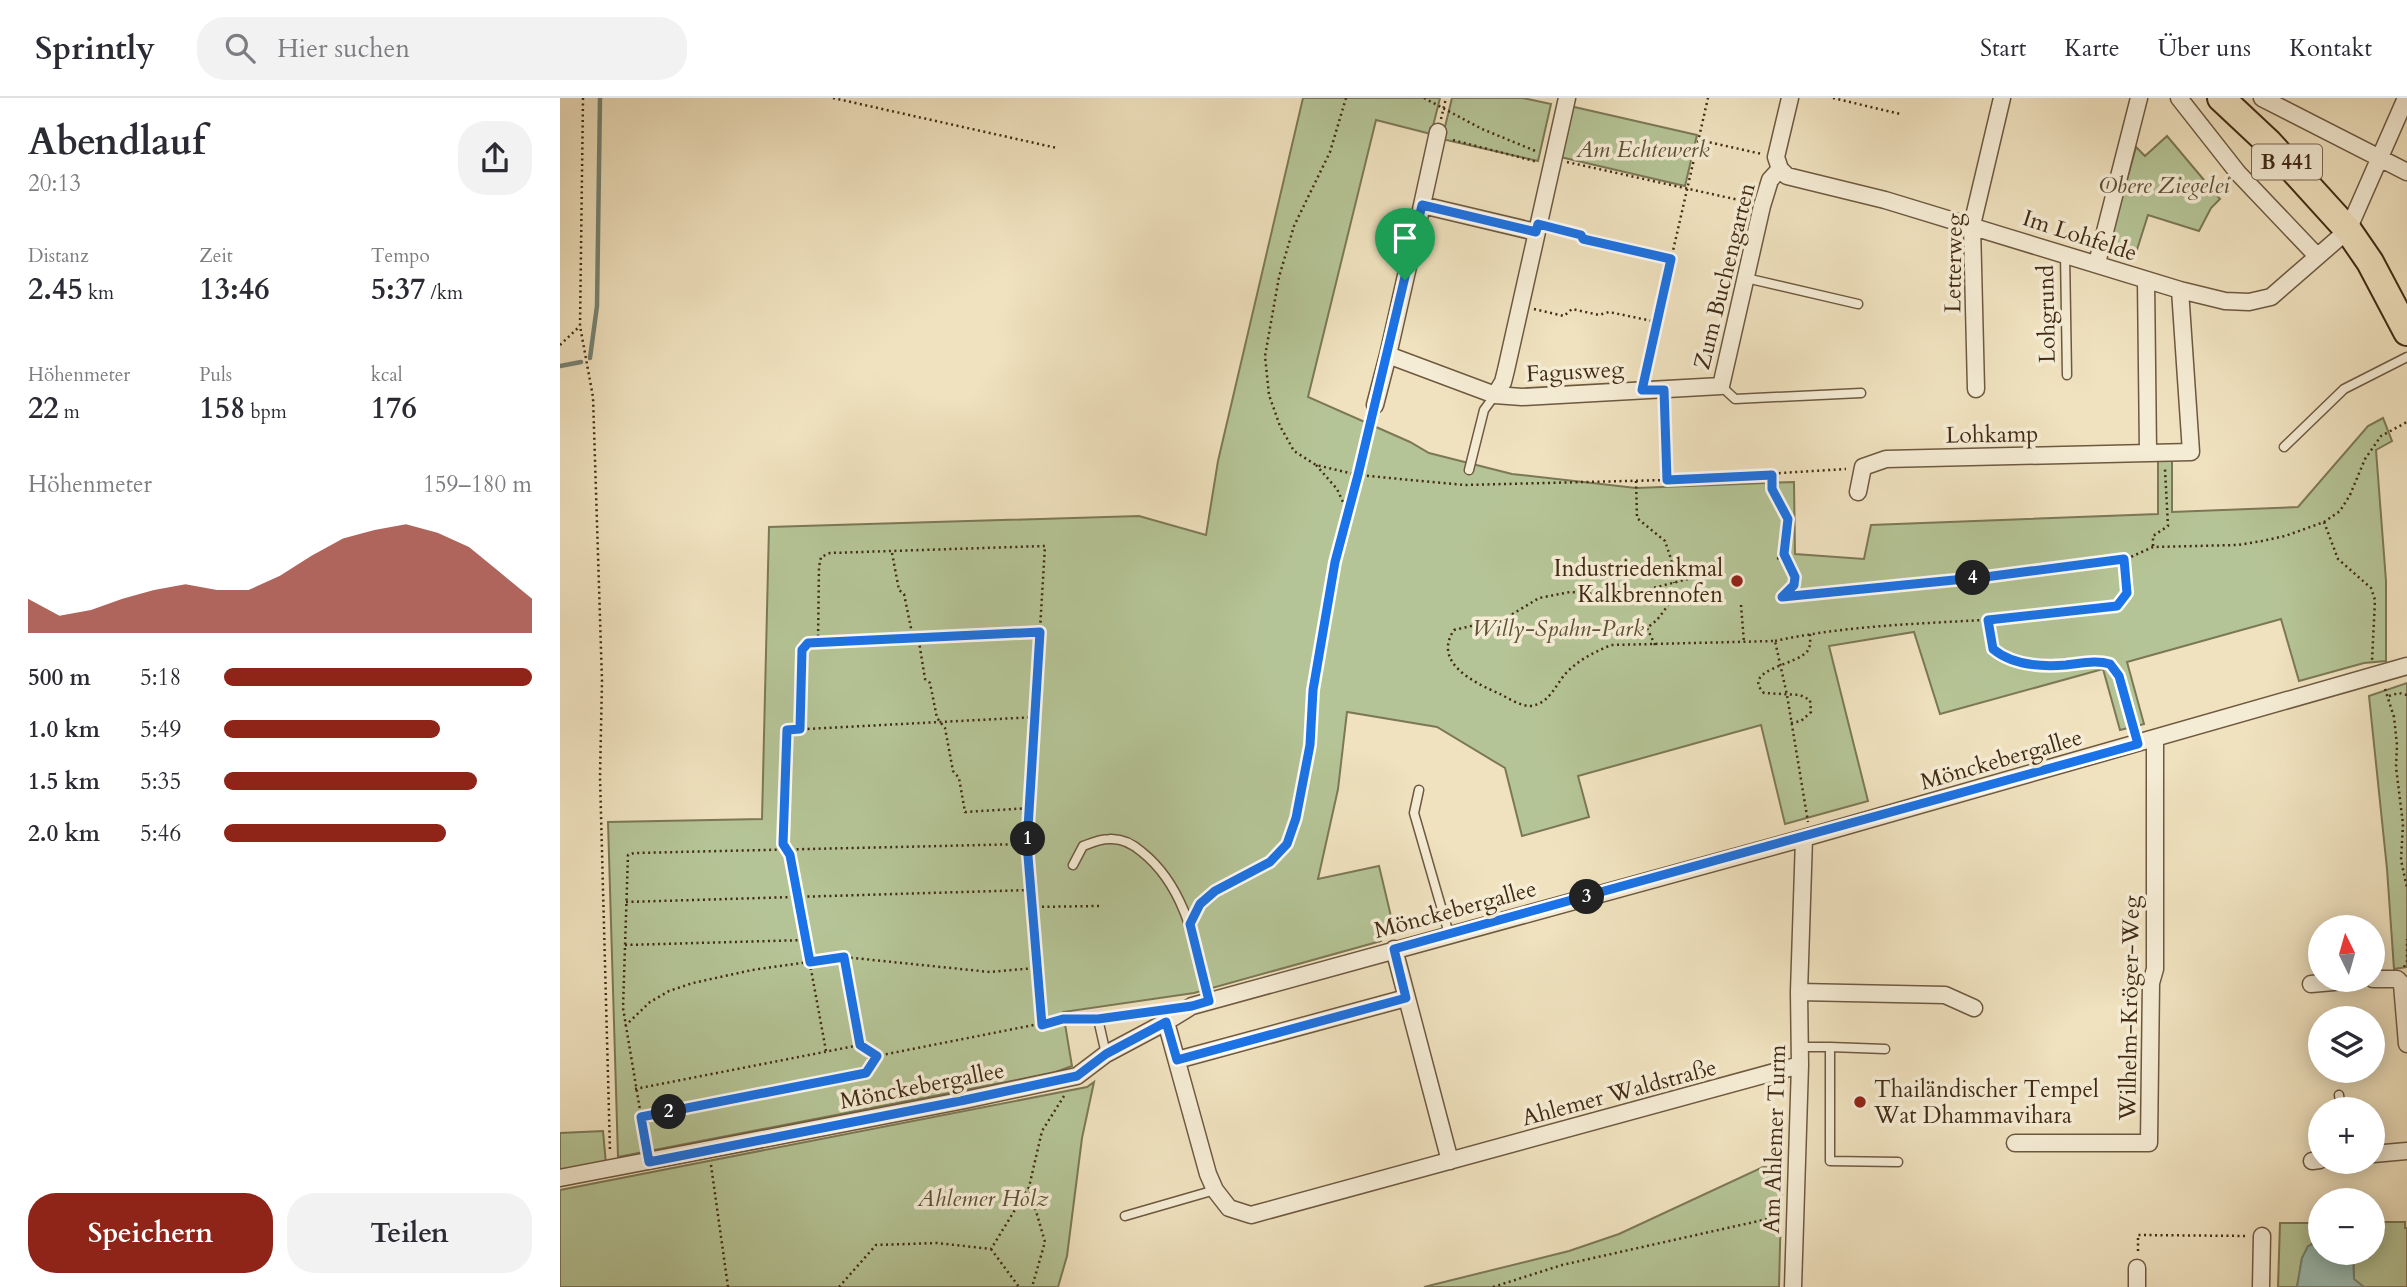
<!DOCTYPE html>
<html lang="de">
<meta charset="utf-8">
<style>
body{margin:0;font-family:Cardo,serif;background:#f2f2f3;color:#2b2b33;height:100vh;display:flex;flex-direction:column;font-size:26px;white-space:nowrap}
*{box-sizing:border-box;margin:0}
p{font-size:23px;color:#7c7c81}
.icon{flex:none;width:38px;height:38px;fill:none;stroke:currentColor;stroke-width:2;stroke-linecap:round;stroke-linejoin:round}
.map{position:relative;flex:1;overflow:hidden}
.sheet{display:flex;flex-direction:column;background:#fff;width:560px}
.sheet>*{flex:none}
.needle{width:46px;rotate:355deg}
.tools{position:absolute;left:1748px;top:817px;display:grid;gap:14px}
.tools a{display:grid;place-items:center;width:77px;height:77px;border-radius:50%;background:#fff;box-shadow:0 4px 18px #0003;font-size:35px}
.pin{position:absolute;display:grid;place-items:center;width:60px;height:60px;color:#fff;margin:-72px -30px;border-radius:50% 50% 50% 0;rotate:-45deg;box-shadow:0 0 7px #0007}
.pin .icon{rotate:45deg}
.km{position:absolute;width:35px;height:35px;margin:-18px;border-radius:50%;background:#222;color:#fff;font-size:19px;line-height:35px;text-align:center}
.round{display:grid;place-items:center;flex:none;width:74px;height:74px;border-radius:28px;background:#f2f2f3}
.summary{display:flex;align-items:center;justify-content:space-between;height:119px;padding:0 28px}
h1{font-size:38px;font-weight:700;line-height:52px}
.metrics{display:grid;grid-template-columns:repeat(3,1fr);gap:10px;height:119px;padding:7px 28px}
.metrics div{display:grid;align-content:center}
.metrics b{font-size:30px;font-weight:700}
.metrics small{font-size:19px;font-weight:400}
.metrics p{font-size:19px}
.chart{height:196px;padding:14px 28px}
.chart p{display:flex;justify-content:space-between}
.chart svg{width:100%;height:126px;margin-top:7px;fill:#8f2418;opacity:.7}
.action{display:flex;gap:14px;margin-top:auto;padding:14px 28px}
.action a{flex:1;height:80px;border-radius:28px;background:#8f2418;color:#fff;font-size:28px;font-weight:700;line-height:80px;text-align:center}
.action a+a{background:#f2f2f3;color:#2b2b33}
ul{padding:0 28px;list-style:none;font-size:23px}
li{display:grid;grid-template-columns:112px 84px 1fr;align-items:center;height:52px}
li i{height:18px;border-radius:9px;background:#8f2418}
header{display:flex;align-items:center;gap:42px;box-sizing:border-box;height:98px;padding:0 35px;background:#fff;border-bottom:2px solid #e1e1e2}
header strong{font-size:33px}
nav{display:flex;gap:38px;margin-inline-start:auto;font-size:24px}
.search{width:490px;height:63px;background:#f2f2f3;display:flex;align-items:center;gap:18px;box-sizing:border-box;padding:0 24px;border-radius:28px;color:#7c7c81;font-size:26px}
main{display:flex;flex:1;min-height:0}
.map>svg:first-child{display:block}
.green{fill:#b5c496;stroke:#7c7856;stroke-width:2}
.water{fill:#9abdb4;stroke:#778374;stroke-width:2}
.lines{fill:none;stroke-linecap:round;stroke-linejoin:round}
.stream{stroke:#778374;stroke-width:4.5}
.lane-casing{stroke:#6e5940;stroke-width:11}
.street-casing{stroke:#6e5940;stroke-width:19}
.primary-casing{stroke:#422b15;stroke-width:30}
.path{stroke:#422b15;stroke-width:2.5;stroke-dasharray:2 3.5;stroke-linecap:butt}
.lane{stroke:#f5ecd5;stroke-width:8}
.street{stroke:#f5ecd5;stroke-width:16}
.primary{stroke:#f0e2bf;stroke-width:26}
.route-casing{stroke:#fff;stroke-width:14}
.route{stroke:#1a73e8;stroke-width:9}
.poi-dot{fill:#8f2418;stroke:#f5ecd5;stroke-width:2.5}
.labels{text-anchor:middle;stroke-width:7;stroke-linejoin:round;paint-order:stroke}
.shield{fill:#f5ecd5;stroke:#78654f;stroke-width:2}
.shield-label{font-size:21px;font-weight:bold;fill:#422b15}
.park-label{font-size:23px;font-style:italic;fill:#5f5135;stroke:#f5ecd5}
.street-label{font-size:23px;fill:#422b15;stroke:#f5ecd5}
.poi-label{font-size:23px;fill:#422b15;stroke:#f5ecd5;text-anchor:end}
</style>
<header>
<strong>Sprintly</strong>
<div class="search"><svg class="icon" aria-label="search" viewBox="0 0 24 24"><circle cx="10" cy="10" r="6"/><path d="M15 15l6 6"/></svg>Hier suchen</div>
<nav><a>Start</a><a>Karte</a><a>Über uns</a><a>Kontakt</a></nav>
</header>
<main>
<section class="sheet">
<div class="summary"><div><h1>Abendlauf</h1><p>20:13</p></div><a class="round"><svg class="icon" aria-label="share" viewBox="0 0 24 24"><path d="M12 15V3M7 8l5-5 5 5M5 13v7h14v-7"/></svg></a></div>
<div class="metrics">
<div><p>Distanz</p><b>2.45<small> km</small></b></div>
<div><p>Zeit</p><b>13:46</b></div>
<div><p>Tempo</p><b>5:37<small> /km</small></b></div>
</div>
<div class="metrics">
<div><p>Höhenmeter</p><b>22<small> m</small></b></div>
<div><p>Puls</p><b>158<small> bpm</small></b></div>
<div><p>kcal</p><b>176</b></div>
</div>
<div class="chart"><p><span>Höhenmeter</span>159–180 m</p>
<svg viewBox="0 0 160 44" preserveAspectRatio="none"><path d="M0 44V32L10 38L20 36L30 32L40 29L50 27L60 29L70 29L80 24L90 17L100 11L110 8L120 6L130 9L140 14L150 23L160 32V44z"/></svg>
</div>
<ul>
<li><b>500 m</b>5:18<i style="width:100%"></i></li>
<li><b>1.0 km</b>5:49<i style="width:70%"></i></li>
<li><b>1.5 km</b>5:35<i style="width:82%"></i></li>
<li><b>2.0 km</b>5:46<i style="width:72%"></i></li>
</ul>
<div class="action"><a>Speichern</a><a>Teilen</a></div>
</section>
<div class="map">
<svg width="1847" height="1189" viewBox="0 0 1847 1189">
<rect width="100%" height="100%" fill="#f0e2bf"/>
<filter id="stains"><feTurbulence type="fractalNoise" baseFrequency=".00286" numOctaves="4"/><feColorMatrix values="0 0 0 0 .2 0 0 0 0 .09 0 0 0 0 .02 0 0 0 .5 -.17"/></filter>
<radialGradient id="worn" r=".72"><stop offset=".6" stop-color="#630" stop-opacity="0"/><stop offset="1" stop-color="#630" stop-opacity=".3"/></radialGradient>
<path class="green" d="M743 0H880L871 36 816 22 748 299 850 344 869 355 952 376 1076 390 1234 384 1235 456 1304 461 1311 427 1598 416V362H1612V414L1738 409 1808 328 1823 320 1832 343 1816 352 1826 483V563L1804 565 1739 583 1721 521 1567 564 1584 626 1560 632 1543 571 1380 616 1354 534 1269 548 1308 703 1225 726 1201 627 1018 678 1029 719 962 738 945 670 877 629 787 614 778 691 758 781 819 768 835 835 820 840 821 843 634 895 503 914 512 968 493 975 58 1059 48 724 202 721 209 429 579 418 646 437 658 363Z
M892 0H963L991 6 978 63 882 41Z
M1010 8 1137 37 1125 88 996 58Z
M1607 38 1660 101 1651 110 1639 133 1588 117 1574 161 1547 154 1576 49 1585 58Z
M1847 585V869L1834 871 1827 771 1809 598Z
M534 984 522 1040 507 1158 498 1189H0V1092L527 989Z
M43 1033 46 1066 0 1075V1035Z
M1203 1069 1222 1070 1219 1189H864L1009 1153 1059 1136Z
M1813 1124H1845V1130H1847V1189H1804L1794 1182 1793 1155H1813Z
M1720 1125H1760V1143L1753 1144 1742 1160 1737 1189H1718Z"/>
<path class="water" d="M1760 1143V1155H1793L1794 1181 1804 1189H1737L1742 1160 1748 1148Z"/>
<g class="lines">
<path class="stream" d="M30 260 37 208 40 0
M0 268 21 264"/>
<defs>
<path id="lane" d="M1505 155 1507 277
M1186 180 1298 206
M1161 288 1175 301 1301 295
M1724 349 1784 291 1847 259
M909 372 924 312 935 297
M859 692 854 715 889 836
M513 767 523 748C531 745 540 741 549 741 562 740 573 746 582 754 627 790 636 850 649 903
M1240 949H1270V1063L1338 1064
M1270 949 1325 951
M546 956 538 921 622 910
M1779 997 1781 1012
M565 1118 655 1092"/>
<path id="street" d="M1230 0 1216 59 1220 71 1227 78 1325 102 1620 192 1665 203 1689 204 1711 199 1788 132 1846 0
M1619 0 1678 75 1757 158
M1702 0 1847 74
M862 107 878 34
M976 134 862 107 828 257 935 297 962 299 1161 288 1202 108 1210 82 1220 71
M1537 165 1579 0
M1586 182 1588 354
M1416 291 1412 127 1442 0
M935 297 943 284 946 272 1007 0
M815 307 828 257
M1298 394 1303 369 1326 361 1631 354 1620 192
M834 851 890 1063
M1813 881H1837L1842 886 1847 946
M1751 886 1796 882
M1239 894 1385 897 1414 910
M606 924 648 1076 655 1092 669 1110 691 1117 1240 967
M617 962 846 900
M1455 1045H1589L1591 885 1595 871V642
M1813 1056 1847 1053
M1752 1063 1760 1062
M0 1080 405 1002 517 978 546 956 606 924 632 908 1244 740 1847 568
M1577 1170V1189
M1233 1189 1240 967 1239 894 1244 740
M1701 1189 1702 1138"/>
<path id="primary" d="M1661 0 1709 45 1788 132 1810 164 1847 234"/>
</defs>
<use href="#lane" class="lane-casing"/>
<use href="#street" class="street-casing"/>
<use href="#primary" class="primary-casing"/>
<path class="path" d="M23 0 20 228 33 299 42 583 40 679 50 1053
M273 0 497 50
M786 0 770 54 734 128 719 179 705 258 709 297 720 328 734 353 756 367 798 377 904 387 1107 382 1286 371
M864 0 922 31 978 54
M1273 0 1340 16
M881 21 886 0
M893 42 978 64
M1139 42 1202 56
M1007 64 1188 104
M995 130 1021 137 1023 141 1111 161
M974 211 1004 218 1012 211 1039 217 1049 214 1097 224
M0 247 20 228
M1085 275 1148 0
M1105 308 1107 382
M756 367 777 391 787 413
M1212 377C1212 397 1227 408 1227 424 1228 437 1222 450 1226 463
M1076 383 1077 420 1105 443 1111 461 1114 485
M1764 424 1778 461 1811 490 1815 502 1812 563
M1593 448V438L1608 428 1605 371
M332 455 339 492 344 496 352 535 359 544 365 581 370 585 377 620 385 630 393 673 399 680 405 714 470 710
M1217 460C1238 466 1240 491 1219 500
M1128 481 1062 498 1010 494 979 500 946 520 894 532C872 565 915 585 940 596 948 600 960 608 970 608 991 606 996 584 1009 572 1022 560 1035 554 1051 547L1215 543 1227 597 1248 724
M1222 499 1534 467 1564 462 1593 449 1678 447 1702 443 1725 438 1764 424 1780 413 1790 397 1805 361 1821 338 1847 324
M1181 507 1184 545
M1428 521 1433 551C1451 567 1482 569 1506 567 1520 565 1537 562 1550 566L1559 578 1574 629
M1215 543C1283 528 1353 526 1423 522 1468 519 1513 513 1557 508L1567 495 1564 462
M258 544 259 469 261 459 270 455 485 448 467 746 482 927
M1095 547 1087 530 1097 522 1112 502 1130 496
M1825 591 1834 619 1837 647 1836 669 1843 726 1841 762 1847 790
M1829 598 1839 595 1847 597
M1231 625 1241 623 1251 614 1250 602 1240 597 1204 595C1180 571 1240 567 1248 552 1251 547 1250 541 1250 535
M240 631 242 552 248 545 480 534
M66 804 470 792
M471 809 539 808
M636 813 640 806 655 793 710 764 727 746 736 720 750 647 753 592 775 464 812 321
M65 847 246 842
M285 861 300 947
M1844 869 1847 863V841
M65 928 90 904 109 893 133 885 192 872 284 859 430 874 475 870
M266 953 230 757 224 746 227 632 476 619
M75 991 300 947 316 958
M81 1019 306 975 317 958 504 921H526
M86 1048 63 910 68 757 74 755 467 746
M151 1067 168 1189
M469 1089 485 1144 472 1189
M431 1151 459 1189
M1578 1153V1137L1688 1138
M279 1189 316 1147 377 1145 431 1151 469 1089 482 1033 504 998
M933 1189 1002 1167 1221 1118"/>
<use href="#lane" class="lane"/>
<use href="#street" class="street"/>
<use href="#primary" class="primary"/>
</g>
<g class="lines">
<defs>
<path id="route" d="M862 107 976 134 978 126 1021 137 1023 141 1111 161 1082 292H1104L1107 382 1212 377V391L1228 421 1224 456 1235 479 1234 487 1222 499 1425 479 1564 461 1567 495 1557 508 1428 522 1433 551C1452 567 1482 569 1506 567 1520 565 1537 562 1550 566L1559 578 1578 646 834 851 846 900 617 962 606 924 546 956 517 978 405 1002 89 1064 81 1019 306 975 317 958 300 947 284 859 250 864 230 757 223 746 227 632 240 631 242 552 248 545 480 534 467 746 482 927 503 921H538L632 908 649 903 630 826 640 806 655 793 710 764 727 746 736 720 750 647 753 592 775 464 798 377Z"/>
</defs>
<use href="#route" class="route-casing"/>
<use href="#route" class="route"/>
</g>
<g class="poi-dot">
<circle cx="1177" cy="483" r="7"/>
<circle cx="1300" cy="1004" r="7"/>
</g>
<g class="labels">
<rect class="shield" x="1692" y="46.5" width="70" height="35" rx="5"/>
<g class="shield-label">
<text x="1727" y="71">B 441</text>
</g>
<g class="park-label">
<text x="1083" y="59">Am Echtewerk</text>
<text x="1604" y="95">Obere Ziegelei</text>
<text x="998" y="538">Willy-Spahn-Park</text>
<text x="423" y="1108">Ahlemer Holz</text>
</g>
<g class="street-label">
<text transform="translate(1520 137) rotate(18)" y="8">Im Lohfelde</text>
<text transform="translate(1393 165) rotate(-89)" y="8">Letterweg</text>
<text transform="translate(1164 178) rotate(-76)" y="8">Zum Buchengarten</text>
<text transform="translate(1486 216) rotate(-91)" y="8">Lohgrund</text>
<text transform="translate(1015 273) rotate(-3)" y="8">Fagusweg</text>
<text transform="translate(1432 336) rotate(-1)" y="8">Lohkamp</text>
<text transform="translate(1441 661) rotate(-16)" y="8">Mönckebergallee</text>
<text transform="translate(895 811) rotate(-15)" y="8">Mönckebergallee</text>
<text transform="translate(1569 910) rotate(-89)" y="8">Wilhelm-Kröger-Weg</text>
<text transform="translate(362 987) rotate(-11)" y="8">Mönckebergallee</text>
<text transform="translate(1059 994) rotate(-15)" y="8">Ahlemer Waldstraße</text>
<text transform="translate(1214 1041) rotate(-88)" y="8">Am Ahlemer Turm</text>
</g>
<g class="poi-label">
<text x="1163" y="478">Industriedenkmal<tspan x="1163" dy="26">Kalkbrennofen</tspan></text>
<text x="1314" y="999" text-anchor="start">Thailändischer Tempel<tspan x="1314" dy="26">Wat Dhammavihara</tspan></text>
</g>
</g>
<rect width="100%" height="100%" filter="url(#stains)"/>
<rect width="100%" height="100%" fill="url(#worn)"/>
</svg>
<div class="tools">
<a><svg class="needle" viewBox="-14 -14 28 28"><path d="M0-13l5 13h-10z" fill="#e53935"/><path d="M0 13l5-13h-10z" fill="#7c7c81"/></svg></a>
<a><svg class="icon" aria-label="layers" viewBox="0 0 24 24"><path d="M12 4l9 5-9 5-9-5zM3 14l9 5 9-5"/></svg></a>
<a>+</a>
<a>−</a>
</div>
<div class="pin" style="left:845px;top:182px;background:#1e9e55"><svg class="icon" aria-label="arrive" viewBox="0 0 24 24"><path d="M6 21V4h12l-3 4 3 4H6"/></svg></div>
<b class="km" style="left:468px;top:741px">1</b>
<b class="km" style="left:109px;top:1014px">2</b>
<b class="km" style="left:1027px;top:799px">3</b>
<b class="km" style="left:1413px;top:480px">4</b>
</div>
</main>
